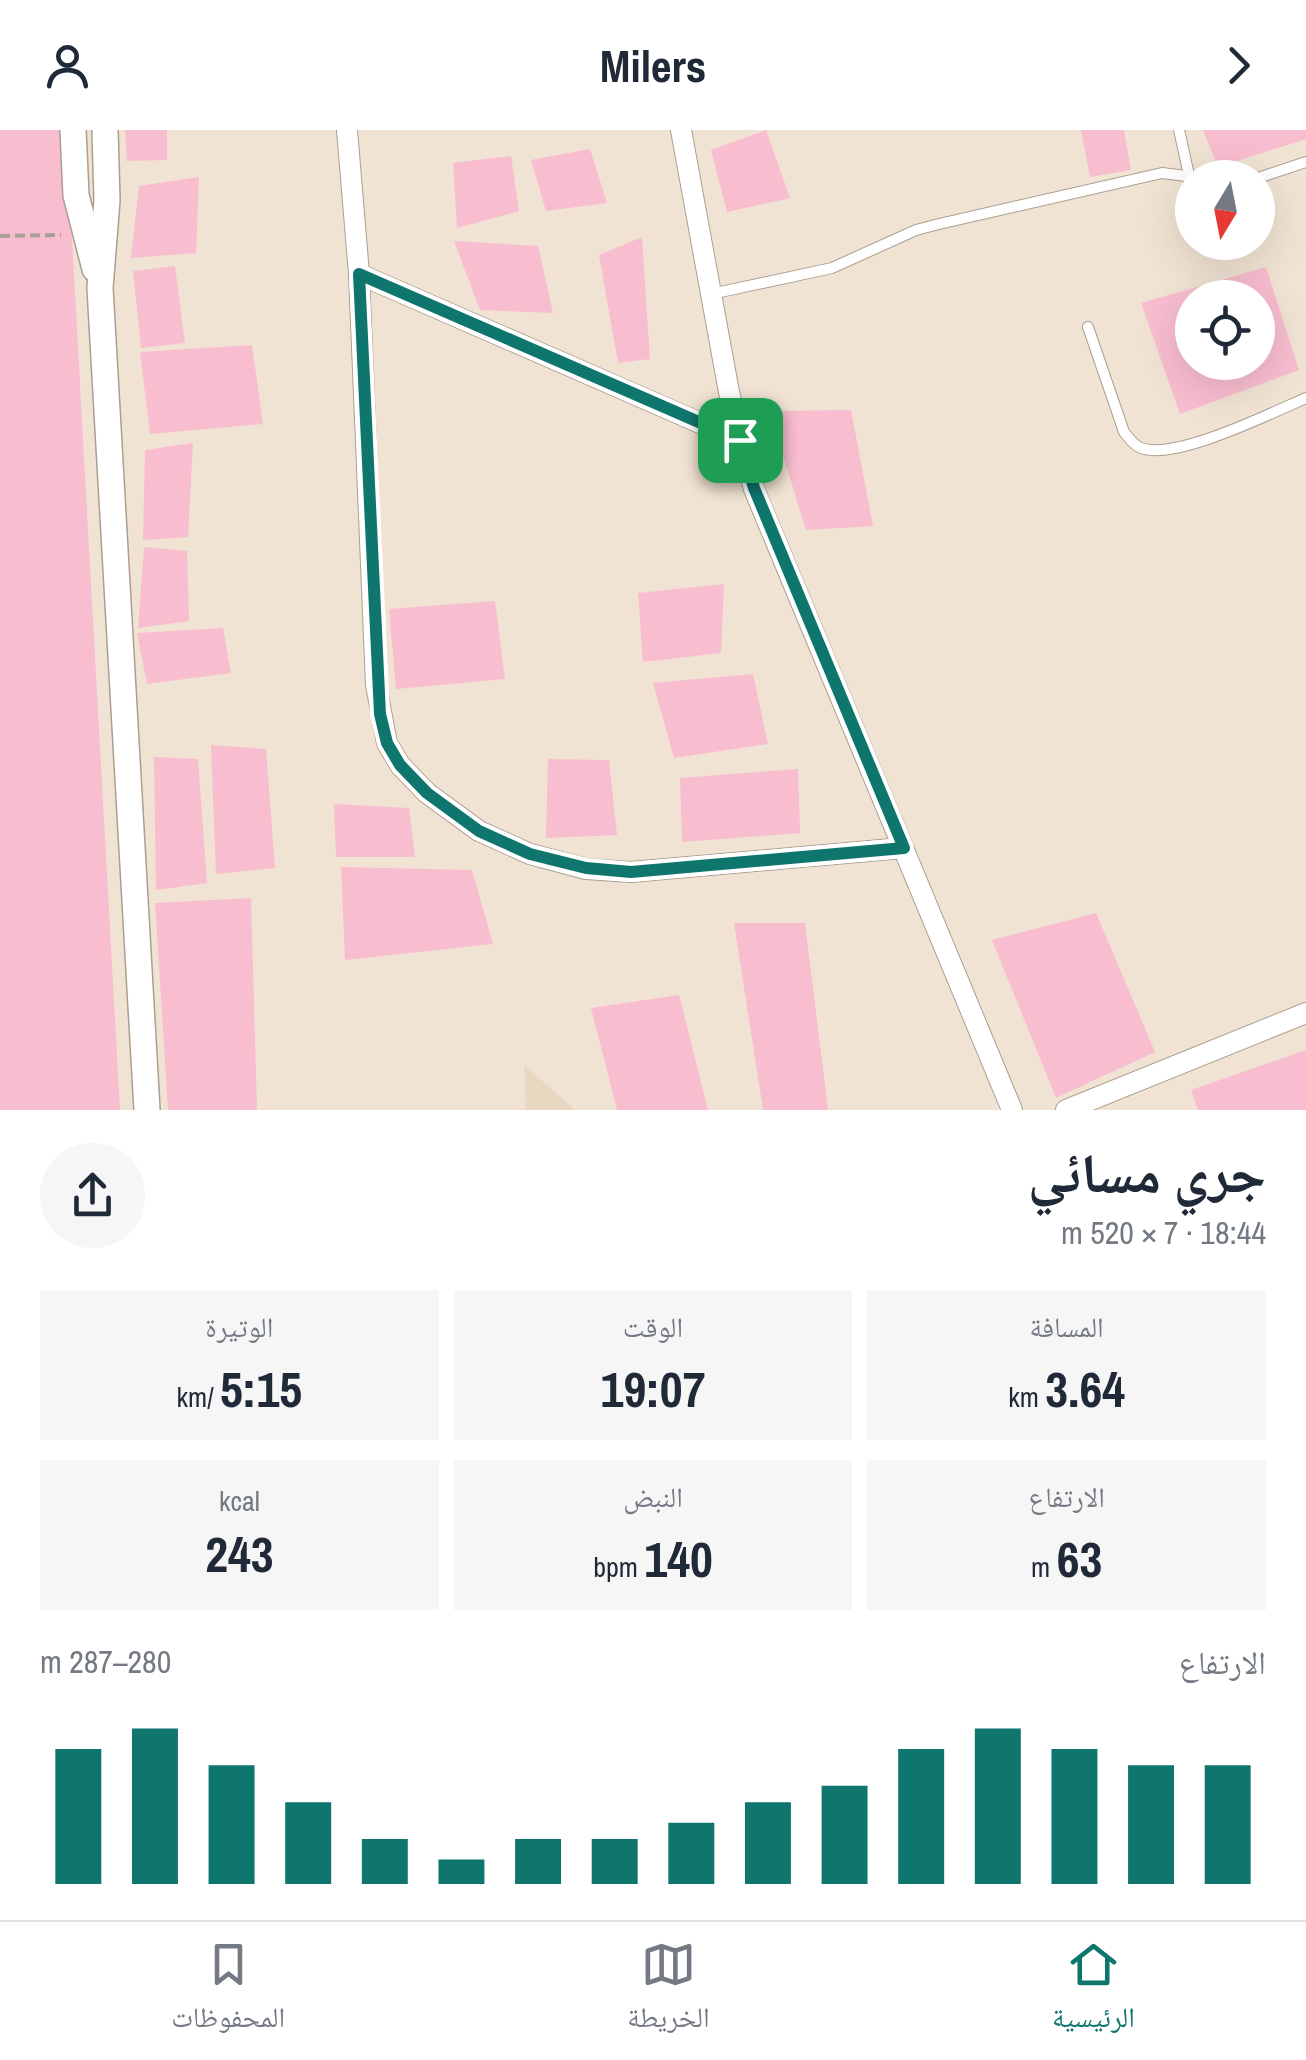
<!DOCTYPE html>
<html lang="ar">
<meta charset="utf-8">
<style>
body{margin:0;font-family:"Archivo Narrow","Noto Naskh Arabic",sans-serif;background:#f6f6f7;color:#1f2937;direction:rtl;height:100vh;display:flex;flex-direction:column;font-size:38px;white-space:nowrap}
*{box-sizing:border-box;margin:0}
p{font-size:32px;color:#747a83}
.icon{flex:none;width:55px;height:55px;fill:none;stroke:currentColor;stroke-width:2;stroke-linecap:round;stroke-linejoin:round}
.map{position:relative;height:980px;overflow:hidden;direction:ltr}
.drawer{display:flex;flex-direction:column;background:#fff;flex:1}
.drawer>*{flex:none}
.needle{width:65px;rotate:190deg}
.controls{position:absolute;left:1175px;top:30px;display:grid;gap:20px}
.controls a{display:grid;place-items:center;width:100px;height:100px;border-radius:50%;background:#fff;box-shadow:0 10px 40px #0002;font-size:50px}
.pin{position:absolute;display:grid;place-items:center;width:85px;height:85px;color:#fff;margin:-42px;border-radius:20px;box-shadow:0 5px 15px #0006}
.round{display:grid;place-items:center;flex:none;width:105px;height:105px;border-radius:52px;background:#f6f6f7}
.summary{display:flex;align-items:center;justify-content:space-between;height:170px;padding:0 40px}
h1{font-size:55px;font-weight:800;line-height:75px}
.figures{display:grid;grid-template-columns:repeat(3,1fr);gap:15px;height:170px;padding:10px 40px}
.figures div{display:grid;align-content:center;border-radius:0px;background:#f6f6f7;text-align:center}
.figures b{font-size:50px;font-weight:800}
.figures small{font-size:28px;font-weight:400}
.figures p{font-size:28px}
.chart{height:280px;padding:20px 40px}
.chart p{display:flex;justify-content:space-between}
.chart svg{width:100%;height:180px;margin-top:10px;stroke:#0f766e;stroke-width:6}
header{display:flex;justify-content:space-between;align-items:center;height:130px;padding:0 40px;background:#fff;font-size:45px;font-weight:800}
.tab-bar{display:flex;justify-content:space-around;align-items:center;height:140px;border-top:2px solid #e0e1e3;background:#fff;font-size:28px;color:#747a83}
.tab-bar a{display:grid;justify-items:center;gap:5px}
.tab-bar .on{color:#0f766e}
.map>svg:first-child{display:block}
.built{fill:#ead7c1}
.building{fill:#f8bdcf;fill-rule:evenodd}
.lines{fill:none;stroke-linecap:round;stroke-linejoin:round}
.service-casing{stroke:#ac9f90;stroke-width:12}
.minor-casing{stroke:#ac9f90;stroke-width:22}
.tertiary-casing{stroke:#ac9f90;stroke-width:28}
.path{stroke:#aba094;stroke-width:4;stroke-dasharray:10 5;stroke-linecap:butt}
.service{stroke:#fff;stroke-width:10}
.minor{stroke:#fff;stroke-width:20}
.tertiary{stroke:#fff;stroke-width:25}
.route-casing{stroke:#fff;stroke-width:20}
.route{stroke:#0f766e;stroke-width:12}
</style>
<header><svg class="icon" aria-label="forward" viewBox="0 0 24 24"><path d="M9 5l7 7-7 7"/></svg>Milers<svg class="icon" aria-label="person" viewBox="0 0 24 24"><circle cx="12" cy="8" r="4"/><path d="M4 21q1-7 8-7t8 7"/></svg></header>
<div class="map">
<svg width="1306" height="980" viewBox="0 0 1306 980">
<rect width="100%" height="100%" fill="#f1e3d3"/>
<path class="built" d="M524 935 575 980H526Z"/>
<path class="building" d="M0 0H66L120 980H0Z
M125 0H167V30L127 31Z
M766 0 790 68 727 82 711 20Z
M1081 0H1124L1131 40 1090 47Z
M1203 0H1306V9L1218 37Z
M590 19 607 73 546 81 531 30Z
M511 26 519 81 457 98 453 33Z
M199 47 196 123 131 128 139 56Z
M642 107 650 229 618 233 599 125Z
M454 111 538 116 553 183 480 180Z
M175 136 185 213 141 218 133 141Z
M1266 137 1299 240 1180 284 1141 173ZM1192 168H1258V232H1192Z
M252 215 263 294 150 304 140 222Z
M851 280 873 396 806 400 769 281Z
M193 313 188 407 143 410 145 320Z
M144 417 187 421 189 491 138 498Z
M724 454 721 523 643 532 638 463Z
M495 471 505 549 396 559 389 479Z
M223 498 231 543 147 554 137 503Z
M753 544 768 614 674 628 653 553Z
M211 615 266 619 275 738 216 744Z
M154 627 198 629 207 753 156 760Z
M548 629 609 630 617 705 546 708Z
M798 639 800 703 682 712 680 648Z
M334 674 409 678 415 727H336Z
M341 737 472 740 493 814 345 830Z
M251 768 257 980H168L155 773Z
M1096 783 1155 922 1056 968 992 810Z
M734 793H805L828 980H763Z
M679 865 708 980H617L591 878Z
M1306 920V980H1198L1191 960Z"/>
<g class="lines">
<defs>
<path id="service" d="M1179 0 1189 45
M1258 48 1306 32
M711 164 832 138 916 100 939 94 1162 43 1202 48
M1088 197 1124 302C1129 308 1133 315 1141 318 1175 331 1271 283 1306 268"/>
<path id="minor" d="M347 0 359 144 376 555 387 613 400 635 427 663 479 701 530 724 586 739 631 742 903 718
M681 0 729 262 754 359 1012 980
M359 144 739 310
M1066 980 1306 883"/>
<path id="tertiary" d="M73 0 76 65 95 139
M105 0 107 70 100 158 147 980"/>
</defs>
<use href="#service" class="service-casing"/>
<use href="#minor" class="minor-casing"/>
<use href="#tertiary" class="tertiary-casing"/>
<path class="path" d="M0 106 61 105"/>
<use href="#service" class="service"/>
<use href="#minor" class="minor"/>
<use href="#tertiary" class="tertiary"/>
</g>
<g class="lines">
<defs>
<path id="route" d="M359 144 740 310 754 358 904 718 631 742 586 738 530 724 479 701 427 663 400 635 387 613 380 584Z"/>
</defs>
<use href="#route" class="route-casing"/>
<use href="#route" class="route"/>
</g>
</svg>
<div class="controls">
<a><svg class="needle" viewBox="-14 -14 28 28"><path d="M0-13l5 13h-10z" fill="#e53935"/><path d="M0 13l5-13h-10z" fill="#747a83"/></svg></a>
<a><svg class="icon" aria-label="locate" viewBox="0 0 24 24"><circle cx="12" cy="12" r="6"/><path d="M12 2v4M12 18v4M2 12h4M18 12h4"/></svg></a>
</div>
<div class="pin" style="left:740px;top:310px;background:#1e9e55"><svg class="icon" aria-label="arrive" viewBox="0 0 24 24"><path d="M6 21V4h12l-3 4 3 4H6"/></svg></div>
</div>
<section class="drawer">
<div class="summary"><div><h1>جري مسائي</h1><p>18:44 · 7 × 520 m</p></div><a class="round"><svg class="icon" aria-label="share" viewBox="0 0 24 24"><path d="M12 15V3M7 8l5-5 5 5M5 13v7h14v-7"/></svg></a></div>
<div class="figures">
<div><p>المسافة</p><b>3.64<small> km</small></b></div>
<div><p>الوقت</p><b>19:07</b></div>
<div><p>الوتيرة</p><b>5:15<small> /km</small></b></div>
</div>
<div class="figures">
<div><p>الارتفاع</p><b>63<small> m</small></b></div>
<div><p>النبض</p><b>140<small> bpm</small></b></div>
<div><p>kcal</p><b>243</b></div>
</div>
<div class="chart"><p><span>الارتفاع</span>280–287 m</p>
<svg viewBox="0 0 160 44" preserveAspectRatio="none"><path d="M5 44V11M15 44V6M25 44V15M35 44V24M45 44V33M55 44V38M65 44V33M75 44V33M85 44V29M95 44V24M105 44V20M115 44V11M125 44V6M135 44V11M145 44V15M155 44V15"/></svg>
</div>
</section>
<nav class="tab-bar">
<a class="on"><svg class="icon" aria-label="home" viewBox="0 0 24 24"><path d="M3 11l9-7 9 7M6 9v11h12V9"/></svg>الرئيسية</a>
<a><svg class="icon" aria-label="map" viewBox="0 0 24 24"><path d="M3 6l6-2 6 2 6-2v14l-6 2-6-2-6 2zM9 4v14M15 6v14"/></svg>الخريطة</a>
<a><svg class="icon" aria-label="saved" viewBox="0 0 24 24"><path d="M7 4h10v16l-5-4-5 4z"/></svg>المحفوظات</a>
</nav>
